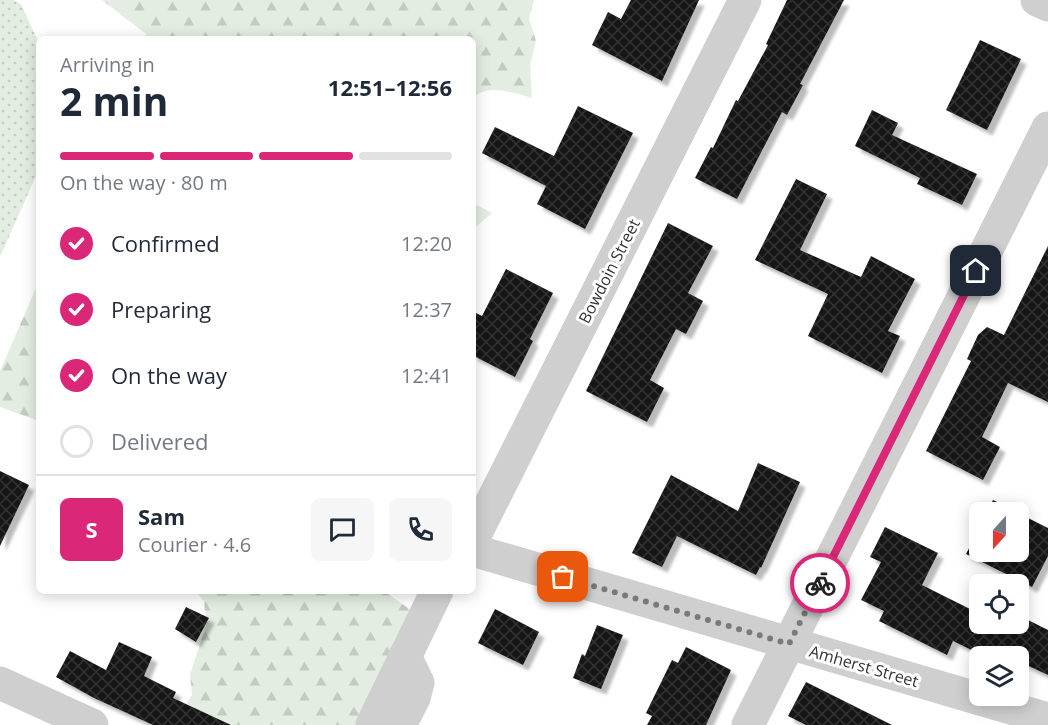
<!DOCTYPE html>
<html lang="en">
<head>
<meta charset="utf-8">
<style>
  :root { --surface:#fff; --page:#f6f6f7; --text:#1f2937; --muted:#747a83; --line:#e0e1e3; --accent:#db2777 }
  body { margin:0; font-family:"Open Sans",sans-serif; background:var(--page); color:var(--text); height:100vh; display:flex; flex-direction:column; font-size:22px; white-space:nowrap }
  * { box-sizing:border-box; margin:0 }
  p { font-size:20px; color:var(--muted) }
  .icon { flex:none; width:33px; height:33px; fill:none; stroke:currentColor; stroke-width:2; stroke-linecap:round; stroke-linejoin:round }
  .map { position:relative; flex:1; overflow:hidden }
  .side { position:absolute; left:36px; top:36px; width:440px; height:558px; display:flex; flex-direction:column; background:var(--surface); border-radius:9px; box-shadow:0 3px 15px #0003 }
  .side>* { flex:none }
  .needle { width:39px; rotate:201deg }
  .buttons { position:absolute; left:969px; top:502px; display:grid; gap:12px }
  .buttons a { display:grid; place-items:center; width:60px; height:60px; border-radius:9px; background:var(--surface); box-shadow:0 3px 15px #0003; font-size:30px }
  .pin { position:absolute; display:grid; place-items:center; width:51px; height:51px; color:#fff; margin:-26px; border-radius:12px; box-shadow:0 3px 9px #0006 }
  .courier { position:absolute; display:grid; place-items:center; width:60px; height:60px; margin:-30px; border:4px solid #db2777; border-radius:50%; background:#fff; color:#222; box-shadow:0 2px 8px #0007 }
  .headline em { font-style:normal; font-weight:700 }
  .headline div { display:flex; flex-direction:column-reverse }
  .headline { display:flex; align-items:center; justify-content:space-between; height:102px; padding:0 24px }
  h1 { font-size:39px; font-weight:700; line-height:45px }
  .bar { display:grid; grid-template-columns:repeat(4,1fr); gap:9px 6px; align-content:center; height:72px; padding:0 24px }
  .bar i { height:8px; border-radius:4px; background:var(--line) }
  .bar .on { background:var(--accent) }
  .bar p { grid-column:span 4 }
  .line { display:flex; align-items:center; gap:15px; padding:0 24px; border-top:2px solid var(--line) }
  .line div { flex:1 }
  .round { display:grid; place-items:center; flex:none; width:63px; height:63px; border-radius:9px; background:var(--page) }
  ol { padding:0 24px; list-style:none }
  li { display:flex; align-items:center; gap:18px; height:66px }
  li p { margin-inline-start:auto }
  li .icon { padding:6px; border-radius:50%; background:var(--accent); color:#fff; stroke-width:4 }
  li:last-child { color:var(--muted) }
  li i { width:33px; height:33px; border:3px solid var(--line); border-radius:50% }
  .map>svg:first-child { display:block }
  .forest { fill:url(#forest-firs) }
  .park { fill:url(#park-dots) }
  .building { fill:url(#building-cross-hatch); filter:url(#shadow) }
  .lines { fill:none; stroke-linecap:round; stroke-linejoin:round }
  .minor { stroke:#cfcfcf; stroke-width:33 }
  .done { stroke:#7a7a7a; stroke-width:6; stroke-dasharray:0 10.8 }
  .route { stroke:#db2777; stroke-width:8 }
  .labels { text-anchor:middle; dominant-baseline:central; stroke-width:6; stroke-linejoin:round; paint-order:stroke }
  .street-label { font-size:16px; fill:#323232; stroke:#fff }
</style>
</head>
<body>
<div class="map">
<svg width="1048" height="725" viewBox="0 0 1048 725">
  <defs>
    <pattern id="forest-firs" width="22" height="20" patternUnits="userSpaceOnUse" patternTransform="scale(1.5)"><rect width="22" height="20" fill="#e3ede1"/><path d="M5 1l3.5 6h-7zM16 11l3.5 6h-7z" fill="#c3ccc2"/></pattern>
    <pattern id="park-dots" width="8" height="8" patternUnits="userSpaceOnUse" patternTransform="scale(1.5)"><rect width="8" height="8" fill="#e3ede1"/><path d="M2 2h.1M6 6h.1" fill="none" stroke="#c3ccc2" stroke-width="1.8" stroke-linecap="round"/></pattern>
    <pattern id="building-cross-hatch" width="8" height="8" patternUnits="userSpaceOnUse" patternTransform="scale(1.5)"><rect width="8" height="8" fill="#191919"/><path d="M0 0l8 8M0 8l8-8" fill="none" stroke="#323232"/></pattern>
    <filter id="shadow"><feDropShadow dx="5.5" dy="5.5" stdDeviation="1.5" flood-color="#0004"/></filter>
  </defs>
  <rect width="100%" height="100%" fill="#fff"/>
  <g class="forest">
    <path d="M102 0H534L529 18 536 41 530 65 532 98C514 93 488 83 473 98L472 39H144L146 34Z"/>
    <path d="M473 203 492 213 473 229Z"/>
    <path d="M39 281V421L0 407V371Z"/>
    <path d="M195 591H384L415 613 364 725H173L192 695 190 675 206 625 204 601Z"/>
  </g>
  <path class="park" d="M0 0H13L21 4 39 43V169L0 257Z"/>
  <g class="building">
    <path d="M631 0H699L662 81 592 45 608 12 621 19Z"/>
    <path d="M787 0H844L800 84 803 85 787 115 782 112 737 199 695 178 711 147 713 148 736 100 738 101 768 45 766 44Z"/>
    <path d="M980 40 1021 59 987 130 946 110Z"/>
    <path d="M578 106 633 133 585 229 537 204 546 186 482 153 495 127 554 156Z"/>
    <path d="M872 110 898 123 892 135 977 174 962 205 917 184 920 178 855 146Z"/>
    <path d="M796 179 827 194 800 250 861 277 871 256 915 279 888 331 900 336 882 373 808 336 828 294 755 260Z"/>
    <path d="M668 223 713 246 688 293 703 301 686 334 676 329 650 380 664 388 647 422 586 391Z"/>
    <path d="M1048 246V402L1008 383 982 437 1000 447 983 480 926 451 971 361 967 359 978 335 987 327 1004 335Z"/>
    <path d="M506 269 553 293 530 339 533 341 515 377 472 355V311L482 316Z"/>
    <path d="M758 463 800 482 761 568 760 567 756 575 677 536 662 567 632 553 671 475 738 511Z"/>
    <path d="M0 471 29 485 0 546Z"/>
    <path d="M993 500 1018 513H986Z"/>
    <path d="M1018 513 1048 528V556L1032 587 966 554 980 527V552H1018Z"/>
    <path d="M885 527 938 553 922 585 980 614V624H999L1018 634V615L1048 630V675L1018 661V657H986L953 641 947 655 879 621 884 611 861 600 881 562 870 557Z"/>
    <path d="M186 607 209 618 196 642 175 629Z"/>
    <path d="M495 609 539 632 523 665 478 643Z"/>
    <path d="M597 625 623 635 601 689 573 678 582 654 585 656Z"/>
    <path d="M119 642 152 657 144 676 176 692 173 698 231 725H153L94 698 56 677 70 651 106 670Z"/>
    <path d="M686 647 731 670 706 725H647L652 716 646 713 672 660 678 663Z"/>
    <path d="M806 682 892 725H806L788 716Z"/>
  </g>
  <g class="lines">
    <g class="minor">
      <path d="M1037 0 1048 5"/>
      <path d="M472 541 745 0"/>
      <path d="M472 550 1048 719"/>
      <path d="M0 683 92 725"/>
      <path d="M372 725 437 591"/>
      <path d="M400 725 414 698 418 683 405 656"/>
      <path d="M748 725 1048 128"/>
    </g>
  </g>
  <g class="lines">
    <path class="done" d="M563 577 789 644 820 583"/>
    <path class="route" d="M820 583 976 271"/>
  </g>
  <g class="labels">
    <g class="street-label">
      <text transform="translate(609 271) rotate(-63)">Bowdoin Street</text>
      <text transform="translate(864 666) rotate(16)">Amherst Street</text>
    </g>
  </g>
</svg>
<div class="buttons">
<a><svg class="needle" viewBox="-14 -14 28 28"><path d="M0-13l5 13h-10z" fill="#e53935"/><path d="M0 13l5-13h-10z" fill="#747a83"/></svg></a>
<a><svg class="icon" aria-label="locate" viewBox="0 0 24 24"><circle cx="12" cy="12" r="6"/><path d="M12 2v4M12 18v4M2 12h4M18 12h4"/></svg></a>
<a><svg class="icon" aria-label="layers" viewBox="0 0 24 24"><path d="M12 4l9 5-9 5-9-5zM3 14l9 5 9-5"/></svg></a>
</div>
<div class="pin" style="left:563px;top:577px;background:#ea580c"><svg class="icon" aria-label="bag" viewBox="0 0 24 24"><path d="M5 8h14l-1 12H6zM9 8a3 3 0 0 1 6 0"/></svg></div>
<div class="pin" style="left:976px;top:271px;background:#1f2937"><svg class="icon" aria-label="home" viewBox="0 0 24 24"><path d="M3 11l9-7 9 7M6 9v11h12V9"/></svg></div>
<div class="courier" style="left:820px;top:583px"><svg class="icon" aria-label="bike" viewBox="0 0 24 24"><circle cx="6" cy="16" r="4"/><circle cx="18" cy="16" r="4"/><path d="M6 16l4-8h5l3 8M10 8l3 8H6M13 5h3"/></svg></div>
<section class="side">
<div class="headline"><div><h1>2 min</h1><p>Arriving in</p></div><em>12:51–12:56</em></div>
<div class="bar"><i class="on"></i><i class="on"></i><i class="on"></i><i></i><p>On the way · 80 m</p></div>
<ol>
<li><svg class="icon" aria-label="check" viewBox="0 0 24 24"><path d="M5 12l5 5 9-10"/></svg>Confirmed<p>12:20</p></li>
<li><svg class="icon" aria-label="check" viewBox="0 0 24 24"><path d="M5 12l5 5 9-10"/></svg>Preparing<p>12:37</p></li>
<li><svg class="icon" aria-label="check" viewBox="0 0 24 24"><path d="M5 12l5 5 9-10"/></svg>On the way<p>12:41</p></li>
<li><i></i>Delivered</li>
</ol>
<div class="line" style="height:108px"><b class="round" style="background:var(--accent);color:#fff">S</b><div><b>Sam</b><p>Courier · 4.6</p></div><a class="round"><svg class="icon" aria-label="chat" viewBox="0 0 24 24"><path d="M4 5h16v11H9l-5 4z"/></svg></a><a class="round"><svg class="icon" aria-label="phone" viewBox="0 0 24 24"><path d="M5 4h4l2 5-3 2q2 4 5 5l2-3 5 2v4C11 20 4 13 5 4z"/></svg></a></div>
</section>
</div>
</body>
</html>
